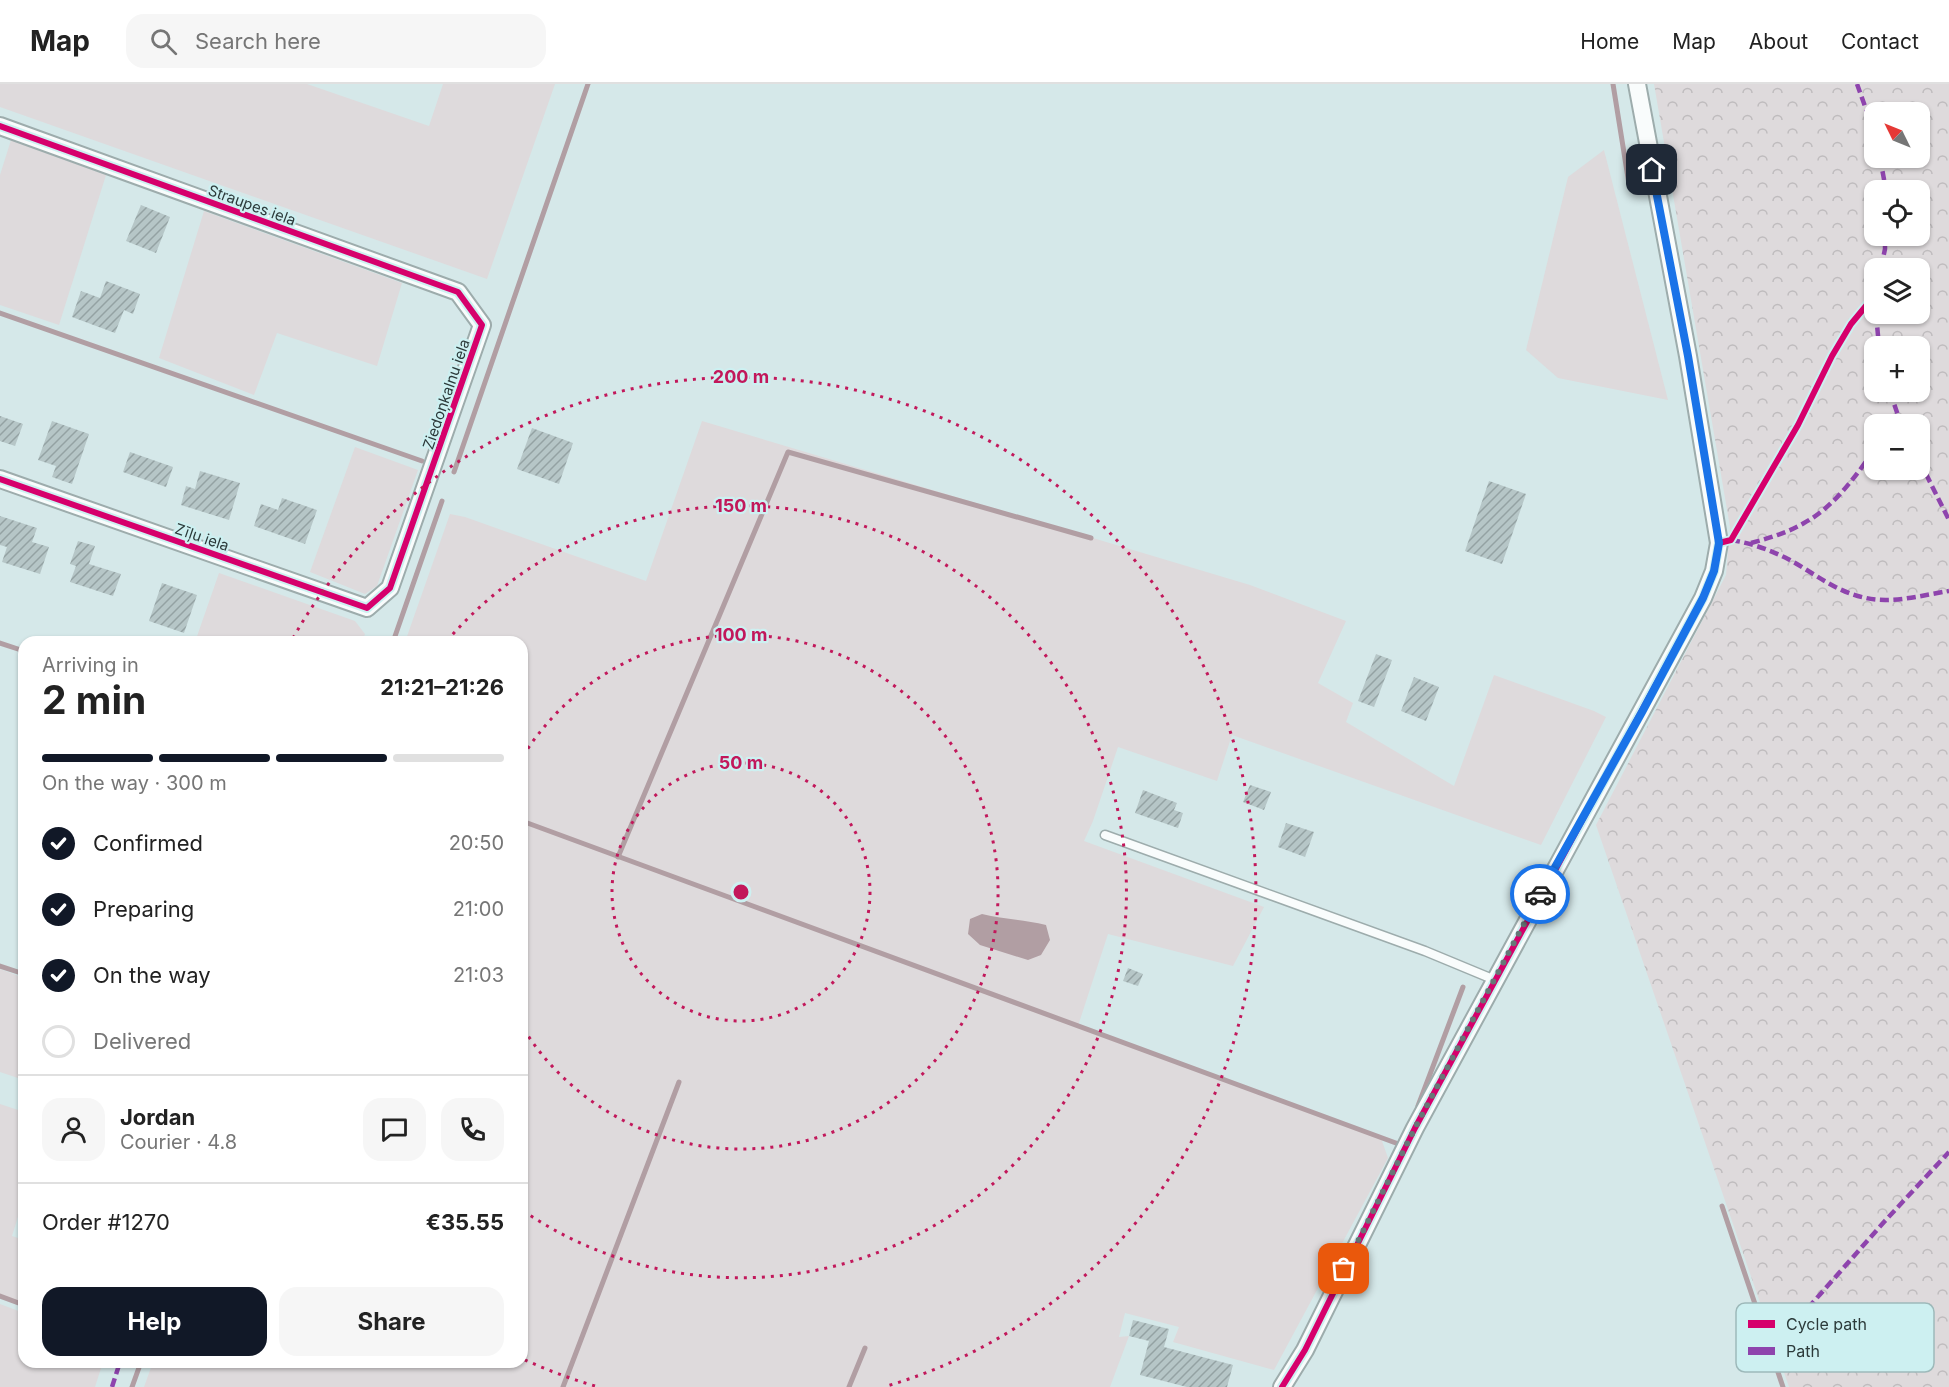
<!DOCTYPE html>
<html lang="en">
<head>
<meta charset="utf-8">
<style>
  :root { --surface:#fff; --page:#f6f6f6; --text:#222; --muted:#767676; --line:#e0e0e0; --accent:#111827 }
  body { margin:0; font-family:Inter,sans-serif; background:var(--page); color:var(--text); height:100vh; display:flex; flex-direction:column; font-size:22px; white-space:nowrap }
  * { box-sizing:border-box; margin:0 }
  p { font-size:20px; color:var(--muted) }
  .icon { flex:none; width:33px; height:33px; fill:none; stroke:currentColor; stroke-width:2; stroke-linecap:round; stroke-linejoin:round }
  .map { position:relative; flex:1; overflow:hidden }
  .panel { position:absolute; left:18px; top:552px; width:510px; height:732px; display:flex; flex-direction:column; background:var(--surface); border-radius:18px; box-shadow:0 2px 4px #0004 }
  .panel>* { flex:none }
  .needle { width:39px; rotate:313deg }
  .tools { position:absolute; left:1864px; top:18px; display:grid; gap:12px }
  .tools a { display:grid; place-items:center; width:66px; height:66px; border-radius:12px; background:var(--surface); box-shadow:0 2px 4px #0004; font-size:30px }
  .pin { position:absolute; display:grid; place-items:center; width:51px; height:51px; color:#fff; margin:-26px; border-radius:12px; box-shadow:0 3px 9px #0006 }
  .courier { position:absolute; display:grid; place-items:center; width:60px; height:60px; margin:-30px; border:4px solid #1a73e8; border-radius:50%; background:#fff; color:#222; box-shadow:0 2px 8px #0007 }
  .head em { font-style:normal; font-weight:700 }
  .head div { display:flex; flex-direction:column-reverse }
  .head { display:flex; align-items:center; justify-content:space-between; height:102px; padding:0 24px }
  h1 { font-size:39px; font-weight:700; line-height:45px }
  .bar { display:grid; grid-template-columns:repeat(4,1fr); gap:9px 6px; align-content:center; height:72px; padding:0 24px }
  .bar i { height:8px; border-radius:4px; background:var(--line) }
  .bar .selected { background:var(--accent) }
  .bar p { grid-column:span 4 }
  .line { display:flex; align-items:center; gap:15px; padding:0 24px; border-top:2px solid var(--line) }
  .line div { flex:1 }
  .round { display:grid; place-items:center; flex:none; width:63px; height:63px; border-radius:18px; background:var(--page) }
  ol { padding:0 24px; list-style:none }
  li { display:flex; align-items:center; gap:18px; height:66px }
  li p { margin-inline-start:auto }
  li .icon { padding:6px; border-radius:50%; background:var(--accent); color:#fff; stroke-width:4 }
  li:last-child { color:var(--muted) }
  li i { width:33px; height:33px; border:3px solid var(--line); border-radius:50% }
  .button { display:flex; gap:12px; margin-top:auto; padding:12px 24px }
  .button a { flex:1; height:69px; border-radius:18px; background:var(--accent); color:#fff; font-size:24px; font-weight:700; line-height:69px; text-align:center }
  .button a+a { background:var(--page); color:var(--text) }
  header { display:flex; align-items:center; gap:36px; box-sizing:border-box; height:84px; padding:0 30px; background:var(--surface); border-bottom:2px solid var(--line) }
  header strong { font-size:28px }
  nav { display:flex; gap:33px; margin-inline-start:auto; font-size:21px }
  .search { width:420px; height:54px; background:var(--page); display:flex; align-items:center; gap:15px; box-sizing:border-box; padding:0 21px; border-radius:18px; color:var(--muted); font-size:22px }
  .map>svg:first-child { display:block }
  .green { fill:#dedadc }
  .forest { fill:url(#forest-crowns); fill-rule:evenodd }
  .water { fill:#b19ea3 }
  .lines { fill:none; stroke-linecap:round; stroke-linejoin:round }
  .stream { stroke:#b19ea3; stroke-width:5 }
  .building { fill:url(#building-hatch) }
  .lane-casing { stroke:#9dacac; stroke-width:11 }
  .street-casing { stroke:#9dacac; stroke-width:20 }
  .lane { stroke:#f9fcfc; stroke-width:8 }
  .street { stroke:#f9fcfc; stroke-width:16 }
  .quiet { stroke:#8e44ad; stroke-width:4.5; stroke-dasharray:9 4.5; stroke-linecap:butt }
  .cycleway-casing { stroke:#cdf0f1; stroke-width:10 }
  .cycleway { stroke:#d6006c; stroke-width:6 }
  .done { stroke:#677777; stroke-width:6; stroke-dasharray:0 10.8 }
  .route { stroke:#1a73e8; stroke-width:8 }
  .ring { fill:none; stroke:#c2185b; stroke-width:3; stroke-dasharray:3 6 }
  .labels { text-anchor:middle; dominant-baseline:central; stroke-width:4.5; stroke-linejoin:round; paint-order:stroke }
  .street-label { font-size:15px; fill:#2c3a3a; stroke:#cdf0f1 }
  .key { fill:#cdf0f1; stroke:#9db9ba; stroke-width:1.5 }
  .key-label { font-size:16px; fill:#2c3a3a }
  .centre { fill:#c2185b; stroke:#cdf0f1; stroke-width:3 }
  .ring-label { font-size:18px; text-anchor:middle; font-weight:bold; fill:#c2185b; stroke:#cdf0f1; stroke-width:4.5; stroke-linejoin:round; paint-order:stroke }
</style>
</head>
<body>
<header>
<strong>Map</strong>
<div class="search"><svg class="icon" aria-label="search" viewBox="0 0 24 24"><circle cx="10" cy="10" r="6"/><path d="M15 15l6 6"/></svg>Search here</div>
<nav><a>Home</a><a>Map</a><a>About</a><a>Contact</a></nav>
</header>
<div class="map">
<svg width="1949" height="1303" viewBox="0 0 1949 1303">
  <defs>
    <pattern id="forest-crowns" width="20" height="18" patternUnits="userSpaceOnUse" patternTransform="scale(1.5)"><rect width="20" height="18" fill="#dedadc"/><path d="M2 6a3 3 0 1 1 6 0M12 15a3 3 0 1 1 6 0" fill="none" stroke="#bfbcbe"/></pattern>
    <pattern id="building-hatch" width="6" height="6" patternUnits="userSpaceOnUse" patternTransform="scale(1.5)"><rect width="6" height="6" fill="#b6c6c7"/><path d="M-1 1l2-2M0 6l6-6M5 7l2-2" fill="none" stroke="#94a2a3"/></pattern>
  </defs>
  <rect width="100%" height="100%" fill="#d5e8e9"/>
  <g class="green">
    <path d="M0 0H307L429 42 443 0H555L487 195 0 23Z"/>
    <path d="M11 56 106 91 59 241 0 221V91Z"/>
    <path d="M1604 66 1668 316 1558 294 1526 266 1568 93Z"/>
    <path d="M204 127 402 199 377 282 277 249 254 311 159 274Z"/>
    <path d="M702 337 1250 501 1346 537 1318 599 1353 619 1346 638 1454 702 1494 591 1594 627 1606 633 1541 761 1232 651 1217 697 1118 663 1093 737 1084 757 1264 823 1233 882 1108 850 1078 942 1381 1054 1388 1074 1274 1286 1173 1258 1179 1243 1125 1229 1119 1253 1129 1252 1110 1303H144L153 1278H522V558H405L450 430 465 433 646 497Z"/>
    <path d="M355 363 418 386 377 502 365 510 310 488Z"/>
    <path d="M219 489 355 537 365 550 362 558H195Z"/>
    <path d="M0 885 24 894V996L0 988Z"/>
    <path d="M0 1020 24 1028V1121L21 1123 12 1152 24 1156V1220L0 1211Z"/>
    <path d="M0 1220 24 1229V1278H103L95 1303H0Z"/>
  </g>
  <path class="forest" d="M1654 0H1949V1303H1789L1596 741 1726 491 1730 443ZM1875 28H1920V74H1875ZM1875 106H1920V152H1875ZM1875 184H1920V230H1875ZM1875 262H1920V308H1875ZM1875 340H1920V386H1875Z"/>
  <path class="water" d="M982 830C1003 835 1024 836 1046 841L1050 856 1041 871 1028 876 980 861 968 850 970 835Z"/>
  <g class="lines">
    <g class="stream">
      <path d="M1613 0 1629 100"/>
      <path d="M0 229 422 377"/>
      <path d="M454 388 588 0"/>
      <path d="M393 558 442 417"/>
      <path d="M0 559 24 567"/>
      <path d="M522 737 1404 1062"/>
      <path d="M618 773 788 368 1091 454"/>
      <path d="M0 882 24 890"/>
      <path d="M1418 1022 1463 903"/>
      <path d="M1722 1122 1783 1303"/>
      <path d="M0 1212 24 1221"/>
      <path d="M132 1303 141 1278"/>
      <path d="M563 1303 679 998"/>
      <path d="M849 1303 865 1264"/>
    </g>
  </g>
  <g class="building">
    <path d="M141 121 170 133 156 169 126 157Z"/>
    <path d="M106 197 140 210 133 230 124 226 115 249 72 233 81 207 100 214Z"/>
    <path d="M0 332 23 340 15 362 0 357Z"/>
    <path d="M52 337 89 350 72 400 52 393 56 382 38 376Z"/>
    <path d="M532 344 573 359 559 400 517 385Z"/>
    <path d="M130 368 173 383 166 403 123 388Z"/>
    <path d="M200 387 240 399 229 436 181 421 186 402 195 405Z"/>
    <path d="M1489 397 1526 410 1502 480 1465 467Z"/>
    <path d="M282 414 317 426 305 460 254 442 261 420 278 426Z"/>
    <path d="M0 432 37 444 32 458 49 463 40 490 2 478 7 463 0 461Z"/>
    <path d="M78 457 95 462 89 480 121 490 113 512 70 498 76 482 70 480Z"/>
    <path d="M162 499 197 511 184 549 149 537Z"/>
    <path d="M1376 570 1392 576 1374 623 1358 617Z"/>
    <path d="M1414 593 1439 603 1426 637 1401 627Z"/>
    <path d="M1250 701 1271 708 1264 726 1243 718Z"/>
    <path d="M1143 706 1177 719 1174 726 1183 729 1178 744 1135 729Z"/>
    <path d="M1286 739 1314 748 1305 773 1278 763Z"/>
    <path d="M1128 884 1143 890 1138 902 1123 897Z"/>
    <path d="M1133 1236 1169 1245 1164 1263 1233 1281 1227 1303H1187L1140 1291 1149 1257 1129 1252Z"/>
  </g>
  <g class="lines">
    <defs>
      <path id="lane" d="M1105 751 1425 867 1495 896"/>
      <g id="street">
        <path d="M0 42 458 208 482 241 390 504 367 524 0 395"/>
        <path d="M1282 1303 1305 1266 1415 1044 1703 514 1714 487 1719 459 1688 272 1637 0"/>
      </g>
    </defs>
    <use href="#lane" class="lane-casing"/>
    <use href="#street" class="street-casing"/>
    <use href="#lane" class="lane"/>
    <use href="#street" class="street"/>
    <g class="quiet">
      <path d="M1857 0 1875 50"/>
      <path d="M1880 74 1886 106"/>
      <path d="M1881 184 1885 165V152"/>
      <path d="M1876 230 1879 262"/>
      <path d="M1890 308 1901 340"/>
      <path d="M1920 378 1949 436"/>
      <path d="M1731 456C1751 459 1770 466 1788 475 1814 489 1836 508 1866 514 1892 520 1923 511 1949 507"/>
      <path d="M1751 459C1769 454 1787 449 1804 439 1834 423 1855 393 1875 365"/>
      <path d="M1808 1224 1884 1138 1949 1068"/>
      <path d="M112 1303 120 1278"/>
    </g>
    <defs>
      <g id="cycleway">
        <path d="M0 42 458 208 482 241 390 504 367 524 0 395"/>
        <path d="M1282 1303 1305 1266 1415 1044 1703 514 1714 487 1719 459 1731 456 1798 341 1832 272 1851 240 1875 211"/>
      </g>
    </defs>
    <use href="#cycleway" class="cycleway-casing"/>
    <use href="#cycleway" class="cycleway"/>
  </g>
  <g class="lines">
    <path class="done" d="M1344 1185 1415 1044 1540 810"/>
    <path class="route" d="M1540 810 1642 628 1703 514 1714 487 1719 459 1688 272 1652 86"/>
  </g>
  <g class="ring">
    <circle cx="741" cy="808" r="129"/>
    <path d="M523 672A257 257 0 1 1 523 944"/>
    <path d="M447 557A386 386 0 1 1 522 1126"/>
    <path d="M595 1302A515 515 0 0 1 523 1275M293 554A515 515 0 1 1 887 1302"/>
  </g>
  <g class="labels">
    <g class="street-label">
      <text transform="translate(252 121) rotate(20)">Straupes iela</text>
      <text transform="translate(446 310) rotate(-71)">Ziedoņkalnu iela</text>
      <text transform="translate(202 453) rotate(19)">Zīļu iela</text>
    </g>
  </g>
  <rect x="1736" y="1219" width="198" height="69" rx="9" class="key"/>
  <rect x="1748" y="1236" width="27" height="8" fill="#d6006c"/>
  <rect x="1748" y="1263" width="27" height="8" fill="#8e44ad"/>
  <g class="key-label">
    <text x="1786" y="1246">Cycle path</text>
    <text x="1786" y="1273">Path</text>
  </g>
  <circle cx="741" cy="808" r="9" class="centre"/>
  <g class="ring-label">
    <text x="741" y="299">200 m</text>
    <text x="741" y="428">150 m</text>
    <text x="741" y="557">100 m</text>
    <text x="741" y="685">50 m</text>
  </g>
</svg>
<div class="tools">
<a><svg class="needle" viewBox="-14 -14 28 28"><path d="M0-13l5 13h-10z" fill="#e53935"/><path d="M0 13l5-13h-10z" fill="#767676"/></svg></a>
<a><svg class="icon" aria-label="locate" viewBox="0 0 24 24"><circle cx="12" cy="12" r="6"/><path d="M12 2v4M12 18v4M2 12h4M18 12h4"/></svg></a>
<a><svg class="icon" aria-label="layers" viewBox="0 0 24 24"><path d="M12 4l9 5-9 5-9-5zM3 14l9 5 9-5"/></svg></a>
<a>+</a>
<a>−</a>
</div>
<div class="pin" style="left:1344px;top:1185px;background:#ea580c"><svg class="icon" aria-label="bag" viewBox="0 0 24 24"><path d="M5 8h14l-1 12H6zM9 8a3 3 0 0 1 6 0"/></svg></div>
<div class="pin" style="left:1652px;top:86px;background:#1f2937"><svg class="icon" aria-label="home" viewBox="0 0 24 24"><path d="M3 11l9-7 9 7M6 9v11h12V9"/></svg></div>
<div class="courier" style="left:1540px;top:810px"><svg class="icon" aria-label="car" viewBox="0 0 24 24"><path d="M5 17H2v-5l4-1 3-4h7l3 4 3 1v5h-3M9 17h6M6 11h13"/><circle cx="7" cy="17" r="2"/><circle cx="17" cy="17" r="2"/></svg></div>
<section class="panel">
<div class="head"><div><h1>2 min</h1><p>Arriving in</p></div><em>21:21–21:26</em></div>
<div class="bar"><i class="selected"></i><i class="selected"></i><i class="selected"></i><i></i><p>On the way · 300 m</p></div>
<ol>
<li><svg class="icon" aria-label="check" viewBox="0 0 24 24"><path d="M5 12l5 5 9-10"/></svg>Confirmed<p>20:50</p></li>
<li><svg class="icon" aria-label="check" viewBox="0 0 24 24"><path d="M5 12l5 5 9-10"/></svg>Preparing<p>21:00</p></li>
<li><svg class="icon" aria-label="check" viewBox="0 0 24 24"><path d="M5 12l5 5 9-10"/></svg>On the way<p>21:03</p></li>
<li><i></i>Delivered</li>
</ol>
<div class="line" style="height:108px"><a class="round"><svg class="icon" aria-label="person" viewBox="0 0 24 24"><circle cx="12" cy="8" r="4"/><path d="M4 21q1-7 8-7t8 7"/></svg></a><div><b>Jordan</b><p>Courier · 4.8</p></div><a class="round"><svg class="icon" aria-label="chat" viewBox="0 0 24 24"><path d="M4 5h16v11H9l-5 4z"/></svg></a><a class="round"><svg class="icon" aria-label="phone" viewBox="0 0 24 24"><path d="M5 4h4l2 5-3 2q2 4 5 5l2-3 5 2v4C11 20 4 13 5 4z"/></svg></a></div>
<div class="line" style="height:78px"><div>Order #1270</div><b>€35.55</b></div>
<div class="button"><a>Help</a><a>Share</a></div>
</section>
</div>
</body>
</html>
